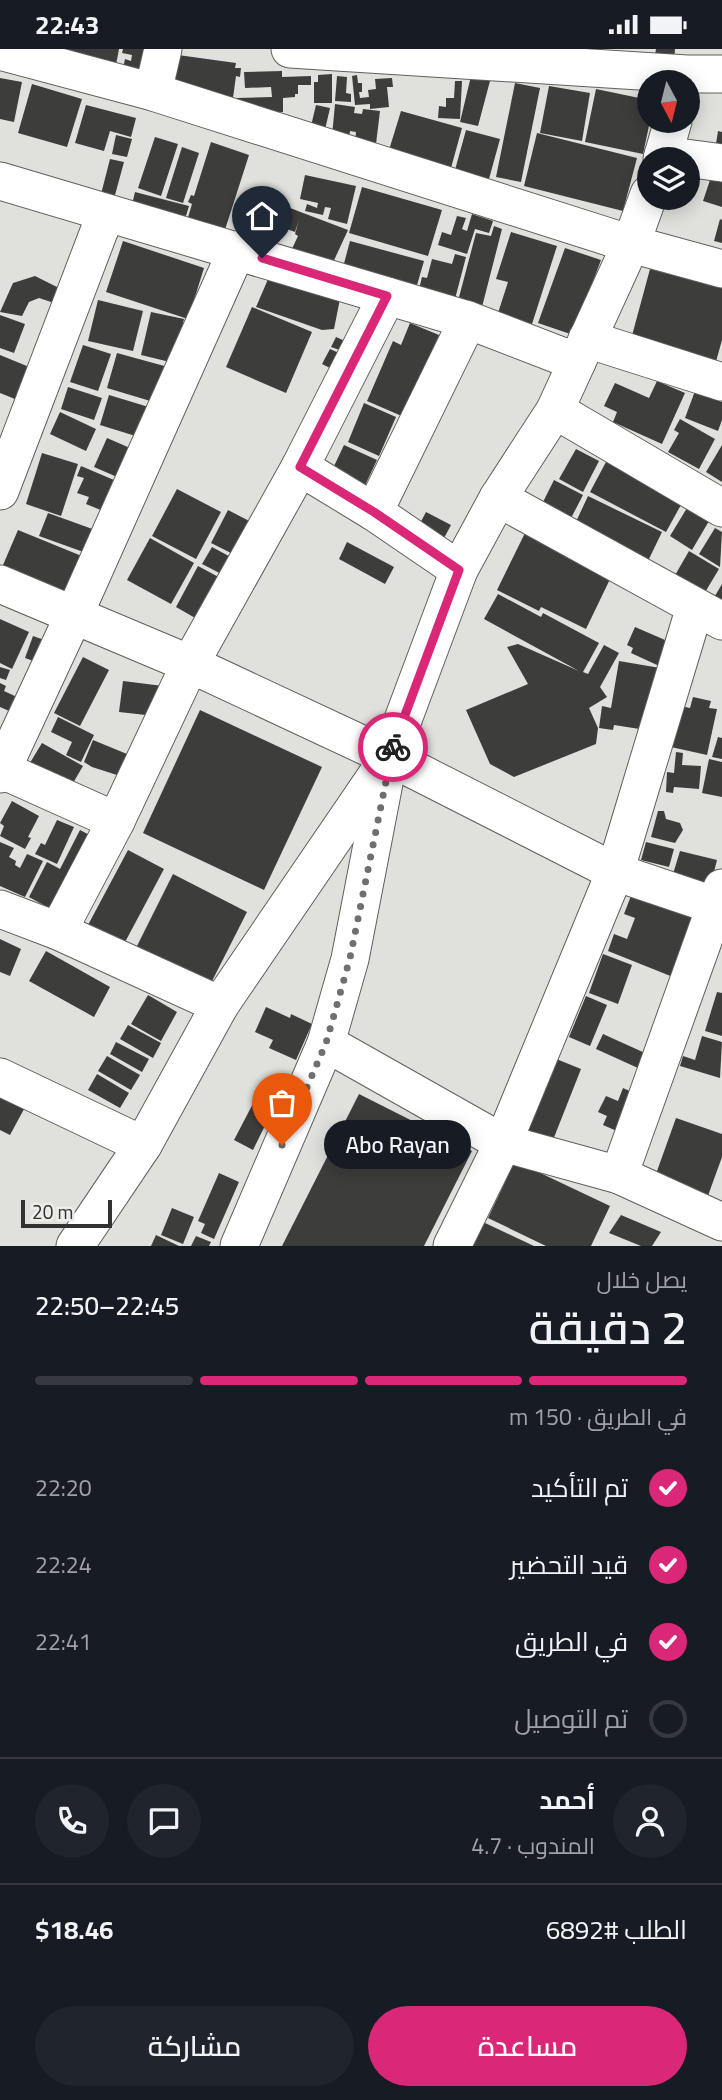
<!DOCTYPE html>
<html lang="ar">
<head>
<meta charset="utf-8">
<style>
  :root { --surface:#171b24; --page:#20242c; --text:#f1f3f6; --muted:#9ea1a6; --line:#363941; --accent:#db2777 }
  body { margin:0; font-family:Georgia,Cairo,serif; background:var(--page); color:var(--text); direction:rtl; height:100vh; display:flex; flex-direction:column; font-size:26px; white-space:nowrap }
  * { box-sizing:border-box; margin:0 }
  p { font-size:23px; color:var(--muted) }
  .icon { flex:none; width:38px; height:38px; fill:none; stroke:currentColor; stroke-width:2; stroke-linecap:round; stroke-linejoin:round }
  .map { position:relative; height:1197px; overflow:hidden; direction:ltr }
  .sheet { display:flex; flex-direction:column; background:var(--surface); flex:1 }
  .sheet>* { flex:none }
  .needle { width:46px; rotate:173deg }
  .controls { position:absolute; left:637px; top:21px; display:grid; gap:14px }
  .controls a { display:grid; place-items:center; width:63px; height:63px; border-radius:50%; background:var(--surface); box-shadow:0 4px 18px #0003; font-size:35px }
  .scale { position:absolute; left:21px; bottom:18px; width:91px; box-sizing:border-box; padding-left:7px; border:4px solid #323231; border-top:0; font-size:19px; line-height:24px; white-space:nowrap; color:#323231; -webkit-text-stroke:5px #edeeea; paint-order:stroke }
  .pin { position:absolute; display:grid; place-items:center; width:60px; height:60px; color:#fff; margin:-72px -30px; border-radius:50% 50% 50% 0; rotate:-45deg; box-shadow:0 0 7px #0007 }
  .pin .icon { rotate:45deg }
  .courier { position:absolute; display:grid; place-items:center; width:70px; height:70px; margin:-35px; border:5px solid #db2777; border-radius:50%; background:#fff; color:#222; box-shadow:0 2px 9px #0007 }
  .bubble { position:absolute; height:49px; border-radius:24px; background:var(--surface); box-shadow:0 4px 18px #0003; font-size:23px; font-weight:600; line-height:49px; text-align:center; direction:rtl }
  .head em { font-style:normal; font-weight:600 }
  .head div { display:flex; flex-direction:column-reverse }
  .head { display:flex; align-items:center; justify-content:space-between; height:119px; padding:0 35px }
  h1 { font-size:46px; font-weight:600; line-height:52px }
  .bar { display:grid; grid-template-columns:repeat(4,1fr); gap:10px 7px; align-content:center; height:84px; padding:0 35px }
  .bar i { height:9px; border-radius:5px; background:var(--line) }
  .bar .on { background:var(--accent) }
  .bar p { grid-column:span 4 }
  .line { display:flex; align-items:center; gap:18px; padding:0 35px; border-top:2px solid var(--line) }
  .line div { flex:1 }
  .round { display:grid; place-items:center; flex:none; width:74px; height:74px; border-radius:37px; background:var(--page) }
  ol { padding:0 35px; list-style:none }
  li { display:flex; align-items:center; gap:21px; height:77px }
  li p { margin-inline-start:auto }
  li .icon { padding:7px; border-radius:50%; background:var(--accent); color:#fff; stroke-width:4 }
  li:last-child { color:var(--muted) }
  li i { width:38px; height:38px; border:4px solid var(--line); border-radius:50% }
  .cta { display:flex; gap:14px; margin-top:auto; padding:14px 35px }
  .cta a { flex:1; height:80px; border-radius:42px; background:var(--accent); color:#fff; font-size:28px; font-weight:600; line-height:80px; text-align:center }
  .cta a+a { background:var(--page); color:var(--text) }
  .status { display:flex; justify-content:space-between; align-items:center; height:49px; padding:0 35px; background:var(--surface); direction:ltr }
  .status svg { height:19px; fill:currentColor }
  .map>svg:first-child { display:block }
  .building { fill:#3d3e3b }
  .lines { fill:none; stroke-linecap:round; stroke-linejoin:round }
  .street-casing { stroke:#5f605c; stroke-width:39 }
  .street { stroke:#fff; stroke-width:37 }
  .done { stroke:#6f6f6d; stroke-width:7; stroke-dasharray:0 12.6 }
  .route { stroke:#db2777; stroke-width:9 }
</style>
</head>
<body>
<div class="status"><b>22:43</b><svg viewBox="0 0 49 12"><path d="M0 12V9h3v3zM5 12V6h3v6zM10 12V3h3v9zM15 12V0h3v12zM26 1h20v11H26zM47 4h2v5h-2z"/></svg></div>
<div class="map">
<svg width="722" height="1197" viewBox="0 0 722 1197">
  <rect width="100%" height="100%" fill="#e0e1dd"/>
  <g class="building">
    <path d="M62 0H119L115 21Z"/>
    <path d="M123 0H152L146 29 122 24 125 10 131 12 132 6 122 4Z"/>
    <path d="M656 0H675L674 14 655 6Z"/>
    <path d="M178 6 236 14 235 19H241L240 28 236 27 232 56 173 48Z"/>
    <path d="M282 22V28L311 27V36H298V45H295V48L283 49V63L238 64 237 49 272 48 271 38 245 39 244 23Z"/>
    <path d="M332 25V54H314V33H318V26Z"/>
    <path d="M357 26 358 34H362V43H359L360 49 369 48 368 41 376 40 375 30 392 29 393 38H387L389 58 370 60V55L355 56 352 27Z"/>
    <path d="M337 27 347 28 346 44 351 45V53L335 52Z"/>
    <path d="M471 27 490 32 478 77 460 73Z"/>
    <path d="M0 29 22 33 14 73 0 70Z"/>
    <path d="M455 32H462L460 70 438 69 439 57 446 58V49H454Z"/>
    <path d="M515 34 540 39 521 133 496 128Z"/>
    <path d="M32 35 82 50 67 98 18 84Z"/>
    <path d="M549 37 590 44 582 92 540 84Z"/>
    <path d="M596 40 649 51 650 72 643 105 585 93Z"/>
    <path d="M335 55 355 58 354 64 362 65 363 60 380 62 376 95 355 93 356 83 350 82 349 89 332 87Z"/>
    <path d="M86 56 136 69 131 88 110 82 104 102 75 94Z"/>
    <path d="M316 56 330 59 324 85 310 81Z"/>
    <path d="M401 62 462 79 451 119 389 101Z"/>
    <path d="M466 81 500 90 489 130 455 121Z"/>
    <path d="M718 82 722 83V109L714 108Z"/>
    <path d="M537 84 637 109 623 162 524 137Z"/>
    <path d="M116 86 132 90 127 108 112 105Z"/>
    <path d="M155 88 178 95 161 147 138 139Z"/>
    <path d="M211 93 249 106 223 187 186 175 192 155 188 153 191 146 194 147Z"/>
    <path d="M182 98 199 104 183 154 166 149Z"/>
    <path d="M110 110 124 113 112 157 99 153Z"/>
    <path d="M712 125 722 128V158L703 152Z"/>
    <path d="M305 126 356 137 347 175 328 170 331 159 325 158 323 166 305 162 307 155 317 159 318 154 300 150Z"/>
    <path d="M362 138 442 161 428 207 349 184Z"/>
    <path d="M135 143 189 157 186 167 181 166 179 175 130 164Z"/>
    <path d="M269 151 348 181 330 220 291 202 298 187 295 185 299 171 295 183 279 177 278 181 283 183 281 187 274 184 273 187 280 190 279 193 272 190 271 194 252 193Z"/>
    <path d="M472 165 493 172 489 184 475 180 467 205 438 196 442 183 451 186 457 167 466 169 462 180 467 182Z"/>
    <path d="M720 170 722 171V194L714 192Z"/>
    <path d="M494 177 502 180 482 258 458 252 476 184 491 187Z"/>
    <path d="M511 183 557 197 532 275 498 264 508 233 496 230Z"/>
    <path d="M123 192 204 219 188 270 106 243Z"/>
    <path d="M350 192 424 212 417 236 385 227 384 234 342 222Z"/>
    <path d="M565 199 601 211 589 243 579 288 538 274Z"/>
    <path d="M455 205 466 208 455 250 419 240 422 228 427 229 432 210 452 215Z"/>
    <path d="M650 220 722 239V291L715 316 630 294Z"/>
    <path d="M35 227 63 241 57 255 39 249 29 253 22 267 0 263 13 234Z"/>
    <path d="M269 228 340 250 334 280 322 281 256 258Z"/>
    <path d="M98 251 143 262 133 302 88 292Z"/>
    <path d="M252 258 312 283 286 344 226 318Z"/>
    <path d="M151 263 184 270 174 314 141 306Z"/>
    <path d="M0 266 25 275 14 304 0 299Z"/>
    <path d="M410 274 439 286 404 368 367 352 393 292 401 296Z"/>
    <path d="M350 278 360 282 351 305 331 298 336 288 345 292Z"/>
    <path d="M83 296 111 305 98 342 70 333Z"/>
    <path d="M330 300 350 309 342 325 322 315Z"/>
    <path d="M117 304 168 318 157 354 107 339Z"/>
    <path d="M0 306 39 322 25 354 0 344Z"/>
    <path d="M657 332 685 344 662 395 613 373 617 363 604 357 615 334 649 349Z"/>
    <path d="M68 338 102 349 94 371 61 360Z"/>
    <path d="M695 342 722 353V371L718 382 685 369Z"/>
    <path d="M109 346 152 359 142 389 100 376Z"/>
    <path d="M364 354 396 368 379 407 348 393Z"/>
    <path d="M60 363 96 380 86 402 50 385Z"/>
    <path d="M680 370 715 390 699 420 668 403 679 384 674 381Z"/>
    <path d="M107 389 137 402 124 431 94 418Z"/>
    <path d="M344 396 377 411 360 447 327 432Z"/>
    <path d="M722 396V433L706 423Z"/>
    <path d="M576 400 599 412 583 443 559 430Z"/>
    <path d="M42 404 78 415 61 467 26 455Z"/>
    <path d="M606 413 682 454 666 483 590 443Z"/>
    <path d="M81 417 121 434 108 464 86 455 89 448 77 444 84 429 77 427Z"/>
    <path d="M554 431 583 446 568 475 539 461Z"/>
    <path d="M177 440 221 463 196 510 152 487Z"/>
    <path d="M588 447 662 483 648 512 574 477Z"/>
    <path d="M687 459 709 472 692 501 670 487Z"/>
    <path d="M228 461 257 476 241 509 211 494Z"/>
    <path d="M426 463 451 476 442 493 417 480Z"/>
    <path d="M48 464 98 482 89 505 39 487Z"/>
    <path d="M715 479 722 483 720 518 699 505Z"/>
    <path d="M18 481 89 510 69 556 0 523Z"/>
    <path d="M525 484 612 526 586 580 541 558 539 562 497 541Z"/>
    <path d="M150 489 194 514 171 555 127 531Z"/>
    <path d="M347 493 394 518 385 535 339 510Z"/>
    <path d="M212 498 240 513 231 530 202 515Z"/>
    <path d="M689 502 719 520 704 545 674 528Z"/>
    <path d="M198 517 226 532 204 574 176 558Z"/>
    <path d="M722 535V558L712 552Z"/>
    <path d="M498 545 541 568 543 564 599 594 583 623 588 625 604 596 619 604 600 638 607 648 589 659 598 679 596 695 514 728 490 715 466 661 528 635 507 598 518 595 579 622 484 570Z"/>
    <path d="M0 570 29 583 12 620 0 614Z"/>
    <path d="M635 578 679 597 668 621 631 604 633 599 627 596Z"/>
    <path d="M33 587 50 593 42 615 25 609Z"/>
    <path d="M83 608 109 621 80 677 54 664Z"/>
    <path d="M619 612 666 620 646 681 614 676 613 681 599 679 602 657 611 659Z"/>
    <path d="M0 618 10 621 6 631 0 629Z"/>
    <path d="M123 632 163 637 146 666 119 663Z"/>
    <path d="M0 634 6 637 4 642 17 648 16 665 0 658Z"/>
    <path d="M693 648 711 652 709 659 717 660 707 706 671 698 680 657 690 659Z"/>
    <path d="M200 661 322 718 264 841 143 784Z"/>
    <path d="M58 668 94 686 81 713 66 706 72 693 51 683Z"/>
    <path d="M718 688 722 689V710L712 708Z"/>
    <path d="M93 691 127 705 117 726 92 718 84 713Z"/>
    <path d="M42 694 83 717 66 746 25 722Z"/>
    <path d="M676 703 683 704 682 716 701 717 699 740 674 738 673 744 666 743 667 723 674 724Z"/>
    <path d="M709 710 722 713V748L702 744Z"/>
    <path d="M12 752 39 767 28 788 31 789 25 800 0 787 4 777 0 774Z"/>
    <path d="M658 762H664L666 770 680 774 683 781 675 794 651 788Z"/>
    <path d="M57 771 74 778 57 815 35 805 41 794 45 796Z"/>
    <path d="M80 781 97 790 58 864 29 848 47 813 60 820Z"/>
    <path d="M0 793 14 799 9 808 16 812 15 816 20 819 27 805 43 812 25 848 0 837Z"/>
    <path d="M646 793 674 800 669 818 641 811Z"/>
    <path d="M128 801 164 820 124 895 88 876Z"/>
    <path d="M680 802 717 811 711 835 673 825Z"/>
    <path d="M173 825 247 863 210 936 136 899Z"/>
    <path d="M634 839 703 866 678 930 608 902 614 885 627 890 635 869 624 865Z"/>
    <path d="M0 890 21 900 10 927 0 923Z"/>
    <path d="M46 902 110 938 94 968 29 932Z"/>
    <path d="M603 905 632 916 618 955 589 944Z"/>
    <path d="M717 943 722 944V987L705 982Z"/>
    <path d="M148 946 177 963 161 992 131 975Z"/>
    <path d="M586 947 607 956 590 997 569 988Z"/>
    <path d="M266 958 290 969 291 965 312 975 296 1011 269 999 273 991 255 983Z"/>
    <path d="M128 976 161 994 153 1009 120 990Z"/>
    <path d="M603 985 656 1009 649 1024 596 1000Z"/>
    <path d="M702 987 722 993 720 1029 680 1017 683 1007 695 1011Z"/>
    <path d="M116 993 149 1010 142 1023 110 1005Z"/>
    <path d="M107 1007 140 1026 131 1041 98 1022Z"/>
    <path d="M549 1007 581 1020 553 1091 520 1078Z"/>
    <path d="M97 1025 129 1044 120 1059 88 1041Z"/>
    <path d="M273 1031 288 1035 279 1051 264 1044V1039L272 1036Z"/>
    <path d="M0 1033 30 1049 10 1086 0 1081Z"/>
    <path d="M623 1039 643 1048 626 1086 603 1076 607 1067 598 1063 606 1047 618 1052Z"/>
    <path d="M258 1045 276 1054 253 1101 234 1091Z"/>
    <path d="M359 1045 472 1102 424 1197H282Z"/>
    <path d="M676 1069 722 1085V1108L705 1155 652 1136Z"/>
    <path d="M515 1112 610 1157 591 1197H546L488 1169Z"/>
    <path d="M219 1124 239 1133 214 1190 201 1184 205 1175 198 1172Z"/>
    <path d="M172 1159 194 1168 183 1195 161 1186Z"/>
    <path d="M621 1166 661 1183 652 1197H641L609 1184Z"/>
    <path d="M483 1173 534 1197H471Z"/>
    <path d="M156 1186 179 1197H151Z"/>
    <path d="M196 1187 211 1193 209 1197H191Z"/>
  </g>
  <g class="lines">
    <defs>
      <g id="street">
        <path d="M290 0 687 25H722"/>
        <path d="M0 2 153 43 631 195 722 220"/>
        <path d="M153 43 163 0"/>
        <path d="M663 106 722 114"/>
        <path d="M662 110 673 72"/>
        <path d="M0 132 468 271 577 313"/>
        <path d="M587 290 722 333"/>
        <path d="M555 361 722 459"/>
        <path d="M300 418 374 463 459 521"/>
        <path d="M0 442 106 164"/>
        <path d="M498 449 722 572"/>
        <path d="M374 463 468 271"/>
        <path d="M0 535 190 615 389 708 615 823 722 859"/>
        <path d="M0 720 116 772"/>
        <path d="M0 725 74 566 237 201"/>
        <path d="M0 860 58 882 220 956"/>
        <path d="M58 882 116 772 190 615 300 418 387 247"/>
        <path d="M326 994 503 1094 619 1126 722 1173"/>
        <path d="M0 1028 143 1096"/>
        <path d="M619 1126 722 839"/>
        <path d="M75 1197 143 1096 220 956 381 720"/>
        <path d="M239 1197 326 994 350 910 389 708 459 521 498 449 555 361 631 195 649 145"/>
        <path d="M452 1197 503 1094 615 823 695 558"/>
      </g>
    </defs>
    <use href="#street" class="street-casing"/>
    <use href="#street" class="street"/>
  </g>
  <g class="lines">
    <path class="done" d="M282 1096 326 994 338 952 350 909 393 698"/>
    <path class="route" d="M262 209 387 247 300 418 374 463 459 521 393 698"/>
  </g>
</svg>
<div class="controls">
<a><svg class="needle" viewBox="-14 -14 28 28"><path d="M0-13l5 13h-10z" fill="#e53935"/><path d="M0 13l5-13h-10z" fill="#9ea1a6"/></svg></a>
<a><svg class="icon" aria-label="layers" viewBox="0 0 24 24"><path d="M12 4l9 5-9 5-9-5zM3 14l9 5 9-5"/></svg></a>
</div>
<div class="scale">20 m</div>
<div class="pin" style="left:282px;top:1096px;background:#ea580c"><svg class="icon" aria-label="bag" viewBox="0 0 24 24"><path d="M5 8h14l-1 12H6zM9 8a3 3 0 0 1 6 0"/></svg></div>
<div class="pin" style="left:262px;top:209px;background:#1f2937"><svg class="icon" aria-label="home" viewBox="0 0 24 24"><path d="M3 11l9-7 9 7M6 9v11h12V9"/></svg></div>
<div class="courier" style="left:393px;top:698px"><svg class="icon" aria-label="bike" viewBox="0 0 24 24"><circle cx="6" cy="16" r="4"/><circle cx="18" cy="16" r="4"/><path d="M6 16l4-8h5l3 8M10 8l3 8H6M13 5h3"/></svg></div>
<div class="bubble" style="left:324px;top:1071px;width:147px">Abo Rayan</div>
</div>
<section class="sheet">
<div class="head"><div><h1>2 دقيقة</h1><p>يصل خلال</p></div><em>22:45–22:50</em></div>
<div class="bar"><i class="on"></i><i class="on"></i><i class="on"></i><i></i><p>في الطريق · 150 m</p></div>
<ol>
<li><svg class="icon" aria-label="check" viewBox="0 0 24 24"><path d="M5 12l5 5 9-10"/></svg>تم التأكيد<p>22:20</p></li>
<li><svg class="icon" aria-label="check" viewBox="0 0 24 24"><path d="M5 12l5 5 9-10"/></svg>قيد التحضير<p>22:24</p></li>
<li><svg class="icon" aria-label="check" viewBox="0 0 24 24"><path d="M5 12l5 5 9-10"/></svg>في الطريق<p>22:41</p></li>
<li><i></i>تم التوصيل</li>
</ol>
<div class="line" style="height:126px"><a class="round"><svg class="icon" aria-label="person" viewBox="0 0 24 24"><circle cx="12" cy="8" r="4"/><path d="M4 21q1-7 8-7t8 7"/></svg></a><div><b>أحمد</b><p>المندوب · 4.7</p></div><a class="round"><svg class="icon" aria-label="chat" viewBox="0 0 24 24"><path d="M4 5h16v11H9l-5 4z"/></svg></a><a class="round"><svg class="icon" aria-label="phone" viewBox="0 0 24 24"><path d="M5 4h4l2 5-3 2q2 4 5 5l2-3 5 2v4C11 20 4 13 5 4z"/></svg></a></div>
<div class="line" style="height:91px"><div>الطلب #6892</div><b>$18.46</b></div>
<div class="cta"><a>مساعدة</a><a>مشاركة</a></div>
</section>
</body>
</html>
